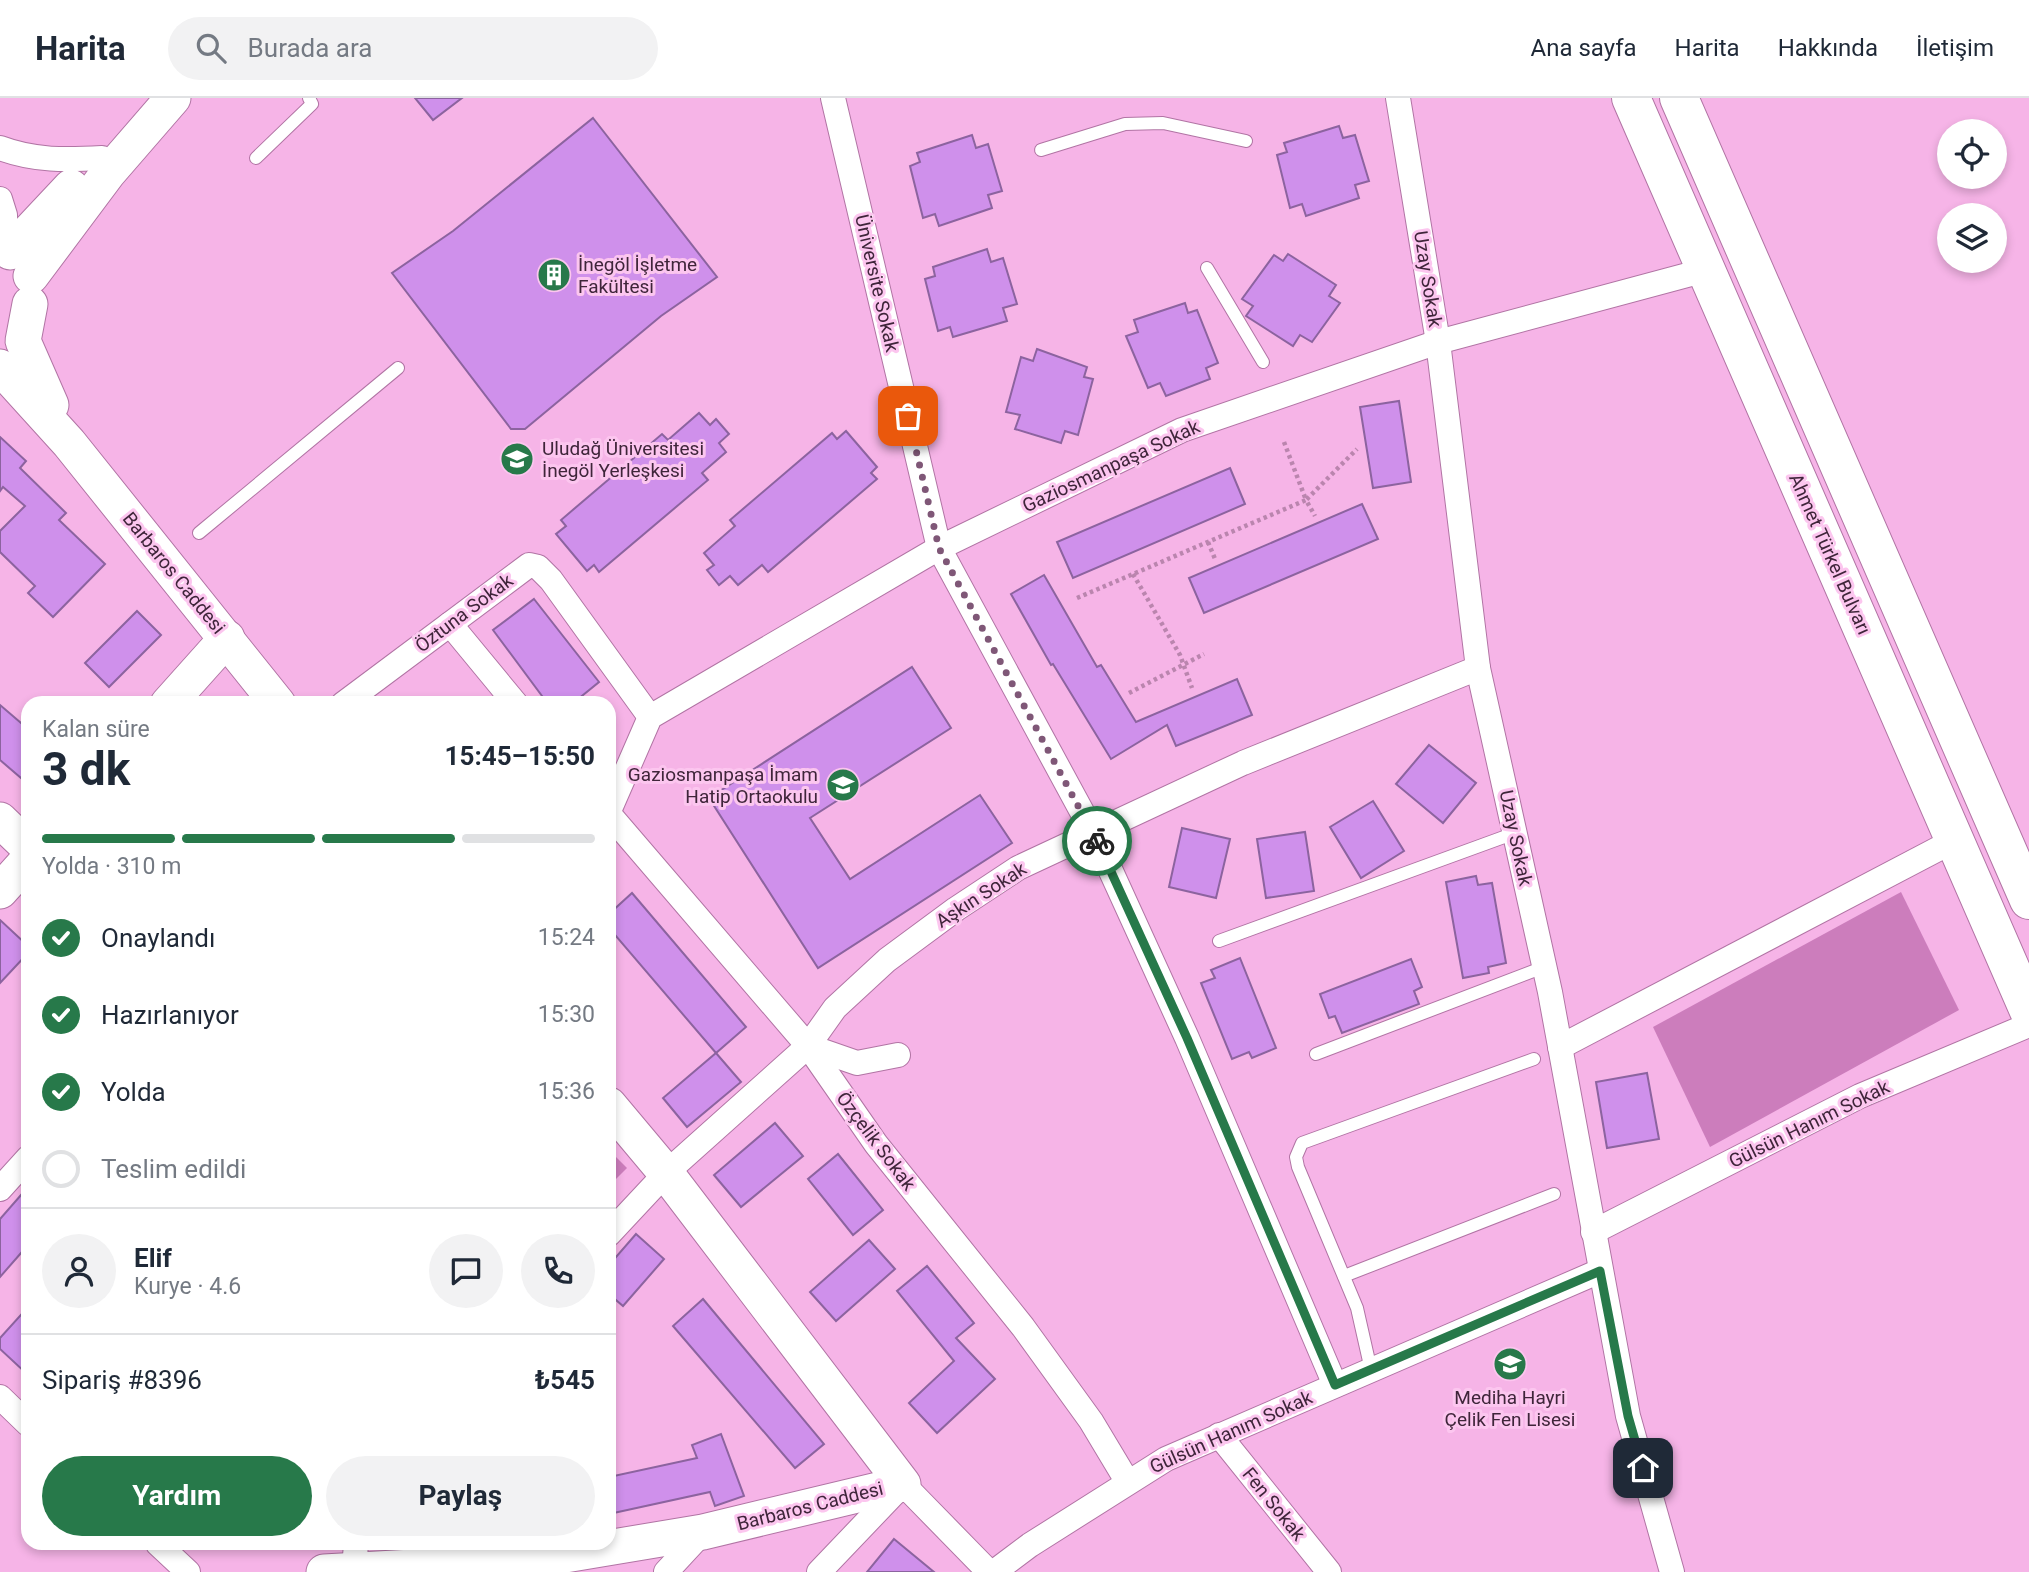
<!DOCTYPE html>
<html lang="tr">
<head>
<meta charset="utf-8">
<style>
  :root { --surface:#fff; --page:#f2f2f3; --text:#1f2937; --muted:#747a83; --line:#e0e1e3; --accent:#27794a }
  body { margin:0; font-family:Roboto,sans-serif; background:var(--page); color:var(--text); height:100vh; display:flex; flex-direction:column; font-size:26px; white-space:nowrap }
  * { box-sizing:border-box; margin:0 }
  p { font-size:23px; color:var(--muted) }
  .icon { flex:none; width:38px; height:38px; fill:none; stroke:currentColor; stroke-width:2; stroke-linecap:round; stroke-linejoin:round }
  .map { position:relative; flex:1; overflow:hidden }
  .sheet { position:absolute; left:21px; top:598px; width:595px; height:854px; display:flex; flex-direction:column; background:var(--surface); border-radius:21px; box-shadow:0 4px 10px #0003 }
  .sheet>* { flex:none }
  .buttons { position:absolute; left:1937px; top:21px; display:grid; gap:14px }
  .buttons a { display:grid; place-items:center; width:70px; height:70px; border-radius:50%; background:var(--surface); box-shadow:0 4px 10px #0003; font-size:35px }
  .pin { position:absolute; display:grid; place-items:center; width:60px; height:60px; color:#fff; margin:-30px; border-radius:14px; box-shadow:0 4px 10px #0006 }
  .courier { position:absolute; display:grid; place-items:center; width:70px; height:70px; margin:-35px; border:5px solid #27794a; border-radius:50%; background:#fff; color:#222; box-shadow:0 2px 9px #0007 }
  .headline em { font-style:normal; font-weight:700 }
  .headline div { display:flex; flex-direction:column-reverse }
  .headline { display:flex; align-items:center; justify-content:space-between; height:119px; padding:0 21px }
  h1 { font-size:46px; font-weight:700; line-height:52px }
  .bar { display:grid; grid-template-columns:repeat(4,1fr); gap:10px 7px; align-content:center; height:84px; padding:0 21px }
  .bar i { height:9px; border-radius:5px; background:var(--line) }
  .bar .active { background:var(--accent) }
  .bar p { grid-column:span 4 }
  .line { display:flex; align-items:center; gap:18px; padding:0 21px; border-top:2px solid var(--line) }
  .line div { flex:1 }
  .round { display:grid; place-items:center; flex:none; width:74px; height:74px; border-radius:37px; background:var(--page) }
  ol { padding:0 21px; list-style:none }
  li { display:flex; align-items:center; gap:21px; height:77px }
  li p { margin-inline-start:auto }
  li .icon { padding:7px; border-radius:50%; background:var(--accent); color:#fff; stroke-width:4 }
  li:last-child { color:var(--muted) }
  li i { width:38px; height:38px; border:4px solid var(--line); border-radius:50% }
  .primary-button { display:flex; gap:14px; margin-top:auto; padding:14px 21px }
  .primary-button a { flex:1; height:80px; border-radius:42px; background:var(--accent); color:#fff; font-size:28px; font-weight:700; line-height:80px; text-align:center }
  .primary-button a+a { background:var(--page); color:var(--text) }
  header { display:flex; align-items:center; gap:42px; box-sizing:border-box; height:98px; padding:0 35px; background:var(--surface); border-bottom:2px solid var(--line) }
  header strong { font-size:33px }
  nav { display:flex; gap:38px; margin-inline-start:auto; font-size:24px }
  .search { width:490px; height:63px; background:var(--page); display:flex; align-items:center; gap:18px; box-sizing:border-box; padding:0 24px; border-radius:38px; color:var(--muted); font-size:26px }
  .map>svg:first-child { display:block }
  .green { fill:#cc7dbc }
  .building { fill:#cf90eb; stroke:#8c639f; stroke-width:2 }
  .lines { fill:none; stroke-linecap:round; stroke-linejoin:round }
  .lane-casing { stroke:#b174a4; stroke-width:14 }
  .street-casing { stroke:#b174a4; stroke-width:26 }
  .secondary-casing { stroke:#b174a4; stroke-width:37 }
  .primary-casing { stroke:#b174a4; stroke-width:40 }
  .path { stroke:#ba85ae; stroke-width:4.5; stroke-dasharray:3.5 3.5; stroke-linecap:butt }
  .lane { stroke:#fff; stroke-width:12 }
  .street { stroke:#fff; stroke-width:24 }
  .secondary { stroke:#fff; stroke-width:35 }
  .primary { stroke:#fff; stroke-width:38 }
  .done { stroke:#7f5777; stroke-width:7; stroke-dasharray:0 12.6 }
  .route { stroke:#27794a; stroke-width:9 }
  .labels { text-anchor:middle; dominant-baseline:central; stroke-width:6; stroke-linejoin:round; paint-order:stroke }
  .poi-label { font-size:19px; fill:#3f253a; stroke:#fcc6ef; text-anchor:start }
  .street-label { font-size:19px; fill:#3f253a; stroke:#fcc6ef }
</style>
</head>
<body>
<header>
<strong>Harita</strong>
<div class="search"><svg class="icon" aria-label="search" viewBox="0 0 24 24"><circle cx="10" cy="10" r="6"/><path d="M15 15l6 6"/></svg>Burada ara</div>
<nav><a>Ana sayfa</a><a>Harita</a><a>Hakkında</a><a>İletişim</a></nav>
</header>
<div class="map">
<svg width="2029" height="1474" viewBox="0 0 2029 1474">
  <rect width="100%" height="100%" fill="#f6b4e7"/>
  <g class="green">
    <path d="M1901 794 1959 912 1710 1049 1653 929Z"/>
    <path d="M609 1052 627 1070 609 1088Z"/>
  </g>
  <g class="building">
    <path d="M415 0H462L433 22Z"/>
    <path d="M593 20 717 179 661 218 525 331H511L392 175 453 133Z"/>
    <path d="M1339 28 1343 40 1355 37 1369 83 1355 87 1359 100 1306 118 1302 106 1290 110 1277 57 1287 54 1284 45Z"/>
    <path d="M972 37 976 50 988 46 1002 93 988 97 992 110 939 128 935 116 923 120 910 68 920 64 917 55Z"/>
    <path d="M987 151 991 164 1003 160 1017 206 1003 210 1007 223 953 239 950 229 938 233 925 181 935 178 933 169Z"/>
    <path d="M1288 156 1336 187 1329 198 1340 205 1312 244 1300 237 1293 248 1246 218 1253 208 1242 201 1274 157 1283 163Z"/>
    <path d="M1185 205 1188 215 1197 212 1218 265 1206 270 1210 281 1166 298 1160 285 1148 290 1126 238 1138 234 1134 222Z"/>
    <path d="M1037 251 1087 269 1084 279 1093 281 1078 337 1065 333 1061 345 1015 331 1020 317 1006 314 1021 259 1033 263Z"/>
    <path d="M1399 303 1411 384 1373 390 1360 309Z"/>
    <path d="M699 315 710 327 716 321 729 336 719 345 726 354 702 375 708 382 599 474 594 467 587 473 556 436 566 428 561 422 662 336 668 342Z"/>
    <path d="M846 333 877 369 871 375 877 381 768 474 762 467 738 487 730 478 719 487 707 472 714 467 704 455 735 428 730 422 832 335 837 341Z"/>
    <path d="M0 339 26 363 20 370 66 415 59 422 105 466 53 519 28 495 35 488 0 454V433L25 408 3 389 0 393Z"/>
    <path d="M1230 370 1245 406 1073 480 1057 444Z"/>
    <path d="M1362 406 1378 441 1204 515 1189 480Z"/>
    <path d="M1044 477 1097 569 1101 567 1136 624 1237 581 1252 617 1176 648 1167 627 1111 661 1053 566 1051 567 1011 496Z"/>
    <path d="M534 501 599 584 572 606H548L493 532Z"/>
    <path d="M137 513 161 537 109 589 85 565Z"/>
    <path d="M912 569 951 630 810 720 850 781 980 697 1012 745 818 870 709 700Z"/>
    <path d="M0 607 28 631V686L0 662Z"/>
    <path d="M1429 647 1476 685 1443 725 1396 686Z"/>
    <path d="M1373 703 1404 753 1361 780 1330 729Z"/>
    <path d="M1182 730 1230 741 1216 800 1169 789Z"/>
    <path d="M1305 734 1314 793 1266 800 1257 741Z"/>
    <path d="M1476 778 1478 787 1492 785 1506 865 1488 869 1489 875 1463 880 1446 784Z"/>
    <path d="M632 795 746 929 716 955 609 830V816Z"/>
    <path d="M0 822 28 848V855L0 885Z"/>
    <path d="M1240 860 1276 950 1252 960 1249 954 1232 961 1201 885 1215 880 1211 872Z"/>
    <path d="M1411 861 1422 889 1414 893 1419 906 1342 935 1335 918 1329 920 1320 896Z"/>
    <path d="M716 955 741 984 687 1029 663 1000Z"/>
    <path d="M1647 975 1659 1041 1607 1050 1596 984Z"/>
    <path d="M775 1025 803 1058 741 1109 714 1077Z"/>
    <path d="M838 1056 883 1112 853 1137 808 1081Z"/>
    <path d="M28 1089V1147L0 1179V1121Z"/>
    <path d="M636 1136 664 1161 623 1208 609 1196V1167Z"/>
    <path d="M869 1142 895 1171 836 1223 810 1194Z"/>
    <path d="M927 1168 974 1225 956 1240 995 1281 937 1335 909 1305 954 1263 897 1193Z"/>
    <path d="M703 1201 824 1346 795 1370 673 1228Z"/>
    <path d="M28 1209V1277L0 1251V1240Z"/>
    <path d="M721 1336 744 1398 715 1408 710 1394 609 1416V1379L697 1360 692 1347Z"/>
    <path d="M894 1441 934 1474H867Z"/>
  </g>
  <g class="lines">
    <defs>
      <g id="lane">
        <path d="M1041 52 1125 26 1163 25 1246 43"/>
        <path d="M256 60 312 6 309 0"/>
        <path d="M1207 170 1263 264"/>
        <path d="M199 435 398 270"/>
        <path d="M1219 843 1515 735"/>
        <path d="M1316 956 1544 869"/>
        <path d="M1344 1178 1554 1096"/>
        <path d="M1371 1272 1357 1210 1298 1069 1296 1059 1302 1045 1534 961"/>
      </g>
      <g id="street">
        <path d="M833 0 939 450 1094 736 1187 940 1335 1287"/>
        <path d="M1398 0 1438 244 1478 570 1550 894 1628 1318 1672 1474"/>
        <path d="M0 50C34 63 67 62 102 60"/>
        <path d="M0 101 5 117 6 152"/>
        <path d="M450 526 516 606"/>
        <path d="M343 606 529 467 538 469 551 482 650 619"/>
        <path d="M609 713 650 619 939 450 1182 332 1438 244 1706 172"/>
        <path d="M609 716 808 948 876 1046 1023 1229 1091 1323 1127 1383"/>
        <path d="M808 948 857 965 898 957"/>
        <path d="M1560 949 1955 742"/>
        <path d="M0 1091 28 1060"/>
        <path d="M1593 1134 1860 998 2029 927"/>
        <path d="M609 1136 666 1075 808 948 835 910 887 862 956 811 1018 770 1243 665 1478 570"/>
        <path d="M0 1299 28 1326"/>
        <path d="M1219 1337 1329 1474"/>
        <path d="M158 1446 188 1474"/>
        <path d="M354 1471 356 1446"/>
        <path d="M666 1474 703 1434"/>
        <path d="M819 1474 903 1386 989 1474"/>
        <path d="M994 1474 1030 1447 1166 1361 1600 1173"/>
      </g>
      <g id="secondary">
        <path d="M10 154 71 89"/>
        <path d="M31 178 108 75 173 0"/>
        <path d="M30 206 23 243 51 307"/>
        <path d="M0 269 69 345 278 606"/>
        <path d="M168 606 227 540"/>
        <path d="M0 722 28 749"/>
        <path d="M0 793 28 762"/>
        <path d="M324 1474 535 1462 703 1434 903 1386 666 1075 609 1007"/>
      </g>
      <g id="primary">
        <path d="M1631 0 2029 913"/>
        <path d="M1679 0 2029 802"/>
      </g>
    </defs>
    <use href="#lane" class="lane-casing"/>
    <use href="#street" class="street-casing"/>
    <use href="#secondary" class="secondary-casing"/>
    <use href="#primary" class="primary-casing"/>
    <g class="path">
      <path d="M1284 344 1306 402 1357 351"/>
      <path d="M1208 444 1215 461"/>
      <path d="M1133 476 1180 557 1192 590"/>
      <path d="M1077 500 1306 402 1315 418"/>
      <path d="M1129 595 1204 556"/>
    </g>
    <use href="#lane" class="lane"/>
    <use href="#street" class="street"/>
    <use href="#secondary" class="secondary"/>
    <use href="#primary" class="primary"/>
  </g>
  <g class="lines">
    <path class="done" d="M908 318 939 450 1097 743"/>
    <path class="route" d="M1097 743 1187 940 1335 1287 1600 1173 1628 1318 1643 1370"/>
  </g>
  <defs>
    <symbol id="building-disc" viewBox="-11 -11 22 22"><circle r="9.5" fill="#27794a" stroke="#fcc6ef"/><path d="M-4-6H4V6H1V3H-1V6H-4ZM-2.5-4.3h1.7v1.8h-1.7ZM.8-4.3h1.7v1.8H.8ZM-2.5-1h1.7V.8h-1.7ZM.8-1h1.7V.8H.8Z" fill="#fff"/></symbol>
    <symbol id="university-disc" viewBox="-11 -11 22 22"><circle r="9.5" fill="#27794a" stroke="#fcc6ef"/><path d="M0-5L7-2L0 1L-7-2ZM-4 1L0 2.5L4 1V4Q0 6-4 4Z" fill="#fff"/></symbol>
    <symbol id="school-disc" viewBox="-11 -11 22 22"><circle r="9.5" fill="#27794a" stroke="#fcc6ef"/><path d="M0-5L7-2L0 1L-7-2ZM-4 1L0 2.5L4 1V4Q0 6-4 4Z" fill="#fff"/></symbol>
  </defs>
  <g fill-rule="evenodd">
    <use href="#building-disc" x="535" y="158" width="38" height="38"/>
    <use href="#university-disc" x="498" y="342" width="38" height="38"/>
    <use href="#school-disc" x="824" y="668" width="38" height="38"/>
    <use href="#school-disc" x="1491" y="1247" width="38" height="38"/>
  </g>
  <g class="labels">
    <g class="poi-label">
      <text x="578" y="166">İnegöl İşletme<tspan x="578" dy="22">Fakültesi</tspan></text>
      <text x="542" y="350">Uludağ Üniversitesi<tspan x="542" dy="22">İnegöl Yerleşkesi</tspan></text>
      <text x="818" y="676" text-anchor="end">Gaziosmanpaşa İmam<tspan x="818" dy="22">Hatip Ortaokulu</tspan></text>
      <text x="1510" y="1299" text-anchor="middle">Mediha Hayri<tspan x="1510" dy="22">Çelik Fen Lisesi</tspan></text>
    </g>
    <g class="street-label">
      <text transform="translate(1428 181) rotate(81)">Uzay Sokak</text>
      <text transform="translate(877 185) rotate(77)">Üniversite Sokak</text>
      <text transform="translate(1111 368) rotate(-25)">Gaziosmanpaşa Sokak</text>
      <text transform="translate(1830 456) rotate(66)">Ahmet Türkel Bulvarı</text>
      <text transform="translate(174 475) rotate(51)">Barbaros Caddesi</text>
      <text transform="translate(464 515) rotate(-37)">Öztuna Sokak</text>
      <text transform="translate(1516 740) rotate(78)">Uzay Sokak</text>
      <text transform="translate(981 797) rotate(-33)">Aşkın Sokak</text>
      <text transform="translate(1809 1026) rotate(-26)">Gülsün Hanım Sokak</text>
      <text transform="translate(876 1043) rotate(53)">Özçelik Sokak</text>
      <text transform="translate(1231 1334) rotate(-24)">Gülsün Hanım Sokak</text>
      <text transform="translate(1274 1406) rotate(51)">Fen Sokak</text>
      <text transform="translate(810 1408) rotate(-14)">Barbaros Caddesi</text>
    </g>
  </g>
</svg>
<div class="buttons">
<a><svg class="icon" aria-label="locate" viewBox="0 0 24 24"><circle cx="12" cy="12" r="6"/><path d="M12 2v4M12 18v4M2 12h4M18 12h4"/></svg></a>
<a><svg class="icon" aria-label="layers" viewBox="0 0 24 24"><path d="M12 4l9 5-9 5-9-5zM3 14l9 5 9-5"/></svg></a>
</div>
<div class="pin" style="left:908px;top:318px;background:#ea580c"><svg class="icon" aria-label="bag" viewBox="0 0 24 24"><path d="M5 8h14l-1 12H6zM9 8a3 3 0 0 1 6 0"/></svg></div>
<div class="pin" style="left:1643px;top:1370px;background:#1f2937"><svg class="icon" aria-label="home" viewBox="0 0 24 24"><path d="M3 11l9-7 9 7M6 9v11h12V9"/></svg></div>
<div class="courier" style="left:1097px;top:743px"><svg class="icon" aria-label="bike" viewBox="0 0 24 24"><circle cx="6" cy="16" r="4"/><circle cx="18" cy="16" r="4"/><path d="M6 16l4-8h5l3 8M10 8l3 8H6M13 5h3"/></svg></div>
<section class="sheet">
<div class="headline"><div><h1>3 dk</h1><p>Kalan süre</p></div><em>15:45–15:50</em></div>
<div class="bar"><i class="active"></i><i class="active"></i><i class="active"></i><i></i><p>Yolda · 310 m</p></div>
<ol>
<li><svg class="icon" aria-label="check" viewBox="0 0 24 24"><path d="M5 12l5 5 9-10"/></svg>Onaylandı<p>15:24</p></li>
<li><svg class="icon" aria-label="check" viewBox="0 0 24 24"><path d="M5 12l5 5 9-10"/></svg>Hazırlanıyor<p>15:30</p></li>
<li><svg class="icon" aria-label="check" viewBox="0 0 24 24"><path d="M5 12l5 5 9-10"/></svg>Yolda<p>15:36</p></li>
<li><i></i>Teslim edildi</li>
</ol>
<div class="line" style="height:126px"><a class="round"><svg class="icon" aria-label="person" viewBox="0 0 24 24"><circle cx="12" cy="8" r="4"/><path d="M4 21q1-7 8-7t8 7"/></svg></a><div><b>Elif</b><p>Kurye · 4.6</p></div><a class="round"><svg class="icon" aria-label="chat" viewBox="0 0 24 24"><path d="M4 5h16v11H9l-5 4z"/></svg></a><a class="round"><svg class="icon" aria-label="phone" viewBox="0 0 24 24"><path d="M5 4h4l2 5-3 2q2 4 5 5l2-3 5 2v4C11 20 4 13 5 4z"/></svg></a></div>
<div class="line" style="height:91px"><div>Sipariş #8396</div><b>₺545</b></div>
<div class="primary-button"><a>Yardım</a><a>Paylaş</a></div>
</section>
</div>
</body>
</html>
